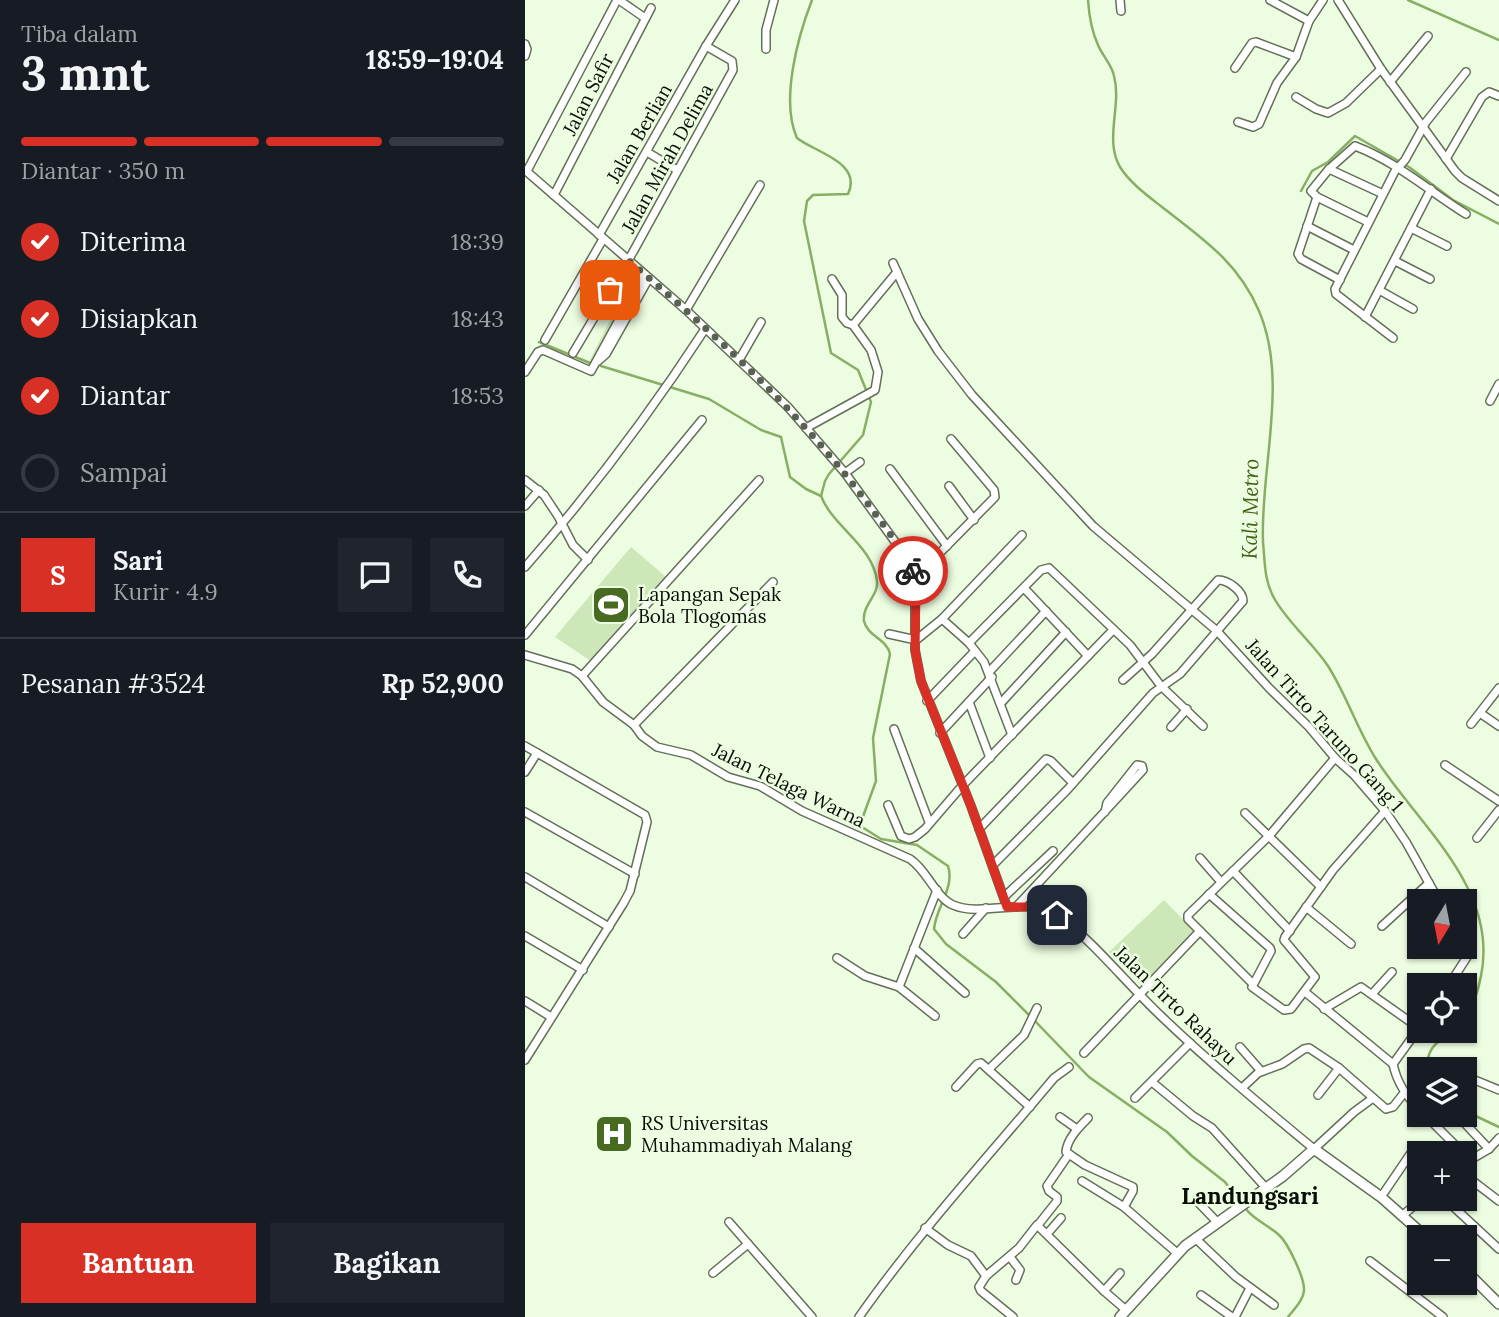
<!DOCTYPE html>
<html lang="id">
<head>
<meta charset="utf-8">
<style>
  :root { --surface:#171b24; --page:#20242c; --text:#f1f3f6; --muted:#9ea1a6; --line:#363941; --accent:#d93025 }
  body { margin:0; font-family:Lora,serif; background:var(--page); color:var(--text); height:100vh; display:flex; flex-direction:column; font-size:26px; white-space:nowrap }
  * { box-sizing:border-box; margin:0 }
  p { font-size:23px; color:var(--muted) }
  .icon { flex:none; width:38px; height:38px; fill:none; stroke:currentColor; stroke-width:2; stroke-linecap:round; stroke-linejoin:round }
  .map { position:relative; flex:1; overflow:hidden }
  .details { display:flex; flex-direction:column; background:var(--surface); width:525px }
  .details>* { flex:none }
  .needle { width:46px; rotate:190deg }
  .tools { position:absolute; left:882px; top:889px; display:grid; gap:14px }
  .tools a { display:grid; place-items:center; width:70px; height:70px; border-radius:0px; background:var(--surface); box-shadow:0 2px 5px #0004; font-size:35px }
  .pin { position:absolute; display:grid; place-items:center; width:60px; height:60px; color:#fff; margin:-30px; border-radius:14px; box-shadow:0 4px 10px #0006 }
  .courier { position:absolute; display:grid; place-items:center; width:70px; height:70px; margin:-35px; border:5px solid #d93025; border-radius:50%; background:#fff; color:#222; box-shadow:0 2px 9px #0007 }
  .overview em { font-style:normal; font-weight:700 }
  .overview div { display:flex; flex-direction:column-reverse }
  .overview { display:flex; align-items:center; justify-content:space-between; height:119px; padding:0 21px }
  h1 { font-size:46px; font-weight:700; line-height:52px }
  .bar { display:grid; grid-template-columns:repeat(4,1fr); gap:10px 7px; align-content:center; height:84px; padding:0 21px }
  .bar i { height:9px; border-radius:5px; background:var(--line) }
  .bar .active { background:var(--accent) }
  .bar p { grid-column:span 4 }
  .line { display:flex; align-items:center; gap:18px; padding:0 21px; border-top:2px solid var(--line) }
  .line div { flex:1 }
  .round { display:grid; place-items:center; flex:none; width:74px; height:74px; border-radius:0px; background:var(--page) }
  ol { padding:0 21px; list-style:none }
  li { display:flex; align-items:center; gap:21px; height:77px }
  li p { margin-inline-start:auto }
  li .icon { padding:7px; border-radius:50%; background:var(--accent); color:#fff; stroke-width:4 }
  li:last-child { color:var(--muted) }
  li i { width:38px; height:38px; border:4px solid var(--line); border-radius:50% }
  .cta { display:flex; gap:14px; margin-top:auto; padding:14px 21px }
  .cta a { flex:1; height:80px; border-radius:0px; background:var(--accent); color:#fff; font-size:28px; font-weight:700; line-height:80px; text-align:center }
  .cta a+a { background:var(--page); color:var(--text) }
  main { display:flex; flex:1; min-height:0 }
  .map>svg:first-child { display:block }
  .green { fill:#cde7b8 }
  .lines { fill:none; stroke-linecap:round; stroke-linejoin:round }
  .stream { stroke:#88ae64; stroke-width:2.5 }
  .minor-casing { stroke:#637058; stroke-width:10 }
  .tertiary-casing { stroke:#637058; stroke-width:12 }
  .minor { stroke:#fff; stroke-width:7 }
  .tertiary { stroke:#fff; stroke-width:9 }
  .done { stroke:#586152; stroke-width:7; stroke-dasharray:0 12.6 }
  .route { stroke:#d93025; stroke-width:9 }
  .labels { text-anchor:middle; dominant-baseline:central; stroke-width:5; stroke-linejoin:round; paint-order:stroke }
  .street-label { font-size:19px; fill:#080d05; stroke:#edfde1 }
  .poi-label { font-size:19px; fill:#080d05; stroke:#edfde1; text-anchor:start }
  .water-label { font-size:21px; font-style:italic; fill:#3e6112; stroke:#edfde1 }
  .quarter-label { font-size:23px; font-weight:bold; fill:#080d05; stroke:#edfde1 }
</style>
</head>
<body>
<main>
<section class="details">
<div class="overview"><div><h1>3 mnt</h1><p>Tiba dalam</p></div><em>18:59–19:04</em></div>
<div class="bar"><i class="active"></i><i class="active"></i><i class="active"></i><i></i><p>Diantar · 350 m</p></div>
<ol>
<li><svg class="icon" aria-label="check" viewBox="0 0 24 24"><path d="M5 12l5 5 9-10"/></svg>Diterima<p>18:39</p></li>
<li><svg class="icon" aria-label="check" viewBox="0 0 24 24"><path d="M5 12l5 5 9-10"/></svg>Disiapkan<p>18:43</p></li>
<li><svg class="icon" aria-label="check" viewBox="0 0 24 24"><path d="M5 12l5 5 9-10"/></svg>Diantar<p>18:53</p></li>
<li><i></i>Sampai</li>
</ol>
<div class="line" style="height:126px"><b class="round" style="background:var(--accent);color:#fff">S</b><div><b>Sari</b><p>Kurir · 4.9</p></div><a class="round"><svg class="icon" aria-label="chat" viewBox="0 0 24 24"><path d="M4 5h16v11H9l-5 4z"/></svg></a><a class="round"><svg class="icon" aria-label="phone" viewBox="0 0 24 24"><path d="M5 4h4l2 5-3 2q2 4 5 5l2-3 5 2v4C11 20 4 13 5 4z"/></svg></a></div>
<div class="line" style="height:91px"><div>Pesanan #3524</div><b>Rp 52,900</b></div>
<div class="cta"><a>Bantuan</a><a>Bagikan</a></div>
</section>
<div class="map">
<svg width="974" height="1317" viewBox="0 0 974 1317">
  <rect width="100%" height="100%" fill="#edfde1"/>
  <g class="green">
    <path d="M113 273V281L66 363 64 362 84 322Z"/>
    <path d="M106 547 141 577 66 661 30 637Z"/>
    <path d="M639 900 670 932 617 986 584 952Z"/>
  </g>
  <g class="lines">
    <g class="stream">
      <path d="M287 0C273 36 255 101 272 138 289 152 338 162 323 194L288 195 282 201 279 221 306 353 333 370 346 402 338 435 304 474 300 481 296 496C308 527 348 546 352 581 354 595 337 605 339 621 342 636 362 639 365 654L348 738 351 781 336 822 337 827 356 839 392 845 423 866C430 888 411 907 409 929L421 944 471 982 505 1016"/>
      <path d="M563 0C564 15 567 32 573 45 577 55 587 65 589 76 597 105 579 140 595 167 605 183 623 196 637 207 677 238 713 262 734 311 764 381 735 468 738 542 740 562 739 580 749 598 763 623 787 642 803 666 822 696 832 729 851 759 893 825 974 888 956 976 953 991 949 1006 940 1019"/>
      <path d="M883 0 974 40"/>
      <path d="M776 191 787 171 803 162 830 136 884 167 928 200 974 224"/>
      <path d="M14 342 65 363"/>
      <path d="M76 366 184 399 236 430 256 437 265 477 281 489 296 496"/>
      <path d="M509 1020 564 1077 642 1132 667 1156 700 1182 716 1203"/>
      <path d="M903 1069C900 1050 912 1042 926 1031"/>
      <path d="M940 1111 974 1127"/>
      <path d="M720 1208C729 1220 743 1225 754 1235 763 1243 779 1277 779 1289 779 1300 769 1309 763 1317"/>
    </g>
    <defs>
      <g id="minor">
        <path d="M94 0 120 18"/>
        <path d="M595 0 596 11"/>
        <path d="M745 0 784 21"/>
        <path d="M813 0 856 69 930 171 937 178 974 201"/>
        <path d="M0 44 2 49 0 56"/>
        <path d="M241 49V30L249 0"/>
        <path d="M710 68 727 43 731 42 771 57"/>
        <path d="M865 82 903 36"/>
        <path d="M771 97 791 109 803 113 821 103 856 69"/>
        <path d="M713 122 728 127 734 124 752 83 771 57 784 21 798 0"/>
        <path d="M122 152 152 170"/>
        <path d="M921 159 957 97 964 92 974 96"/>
        <path d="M804 169 858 194"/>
        <path d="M0 170 161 310 263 407 320 473 371 543 390 578V650L396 681 446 806 482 907"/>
        <path d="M2 171 92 0"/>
        <path d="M29 195 126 8"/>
        <path d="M792 197 773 254 776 259 815 280"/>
        <path d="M843 222 792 197 786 191 804 169 830 146C872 162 904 191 941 214"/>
        <path d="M782 226 829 250"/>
        <path d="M886 228 922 246"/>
        <path d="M74 235 181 46 210 0"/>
        <path d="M870 261 905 279"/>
        <path d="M368 263 393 319 413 351 447 395 568 526 692 631 744 688 784 727 810 758 829 775 860 811 881 842 914 901"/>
        <path d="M854 290 888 309"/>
        <path d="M161 310 235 185"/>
        <path d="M840 317 906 189"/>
        <path d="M328 325 372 272"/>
        <path d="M868 338 811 294 810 289 870 171 880 160 901 122 941 72"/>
        <path d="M20 340 78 239"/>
        <path d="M48 353 108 252 208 70 207 61 181 46"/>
        <path d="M214 360 236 322"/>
        <path d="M73 361 81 354 124 278"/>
        <path d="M0 372 13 352 18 350 66 371 119 274"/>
        <path d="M965 401 974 384"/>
        <path d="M281 428 350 390 353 372 346 350 328 325 322 323 317 317V295L307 279"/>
        <path d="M365 469 422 546"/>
        <path d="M320 473 335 462"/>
        <path d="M0 480 19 495 33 516 48 545 63 560"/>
        <path d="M424 486 449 520"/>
        <path d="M0 506 14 490"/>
        <path d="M0 567C65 493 126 412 180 329"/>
        <path d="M390 578 470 497 469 490 426 439"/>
        <path d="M499 588 563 656"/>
        <path d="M417 619 444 643 459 662 487 735"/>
        <path d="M364 634 391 640 417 619 497 535"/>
        <path d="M0 635 177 420"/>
        <path d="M444 643 516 570 524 568 605 645 636 686 678 726"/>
        <path d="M0 655 47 669 57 676 78 702 109 725 117 736 132 747 166 755 203 777 235 786 277 811 385 859C402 870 411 898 428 905 457 918 505 895 533 915 571 944 601 983 636 1016 685 1063 737 1106 789 1149L829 1112 848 1098"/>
        <path d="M465 671 521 611"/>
        <path d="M57 676 234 480"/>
        <path d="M402 701 450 651"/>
        <path d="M444 702 465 758"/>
        <path d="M476 703 541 632"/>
        <path d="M955 713 974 726"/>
        <path d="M946 724 974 688"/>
        <path d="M109 725 248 582"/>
        <path d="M646 727 662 709"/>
        <path d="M369 729 404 822"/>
        <path d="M415 733 467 677"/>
        <path d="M0 746 120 815 122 822 105 891 98 904 0 1060"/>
        <path d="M920 765 974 801"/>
        <path d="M0 772 12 753"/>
        <path d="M363 805 376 836 384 839 390 837 400 829 437 786 588 630"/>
        <path d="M0 812 110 874"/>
        <path d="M720 813 796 887"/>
        <path d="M454 829 521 759 526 761 548 783"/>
        <path d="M952 838 974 810"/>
        <path d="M675 858 696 882"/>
        <path d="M468 865 543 789 628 693 655 674 718 601C718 591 703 580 693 580L627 654 598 680"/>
        <path d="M708 871 765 931"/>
        <path d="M0 877 84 927"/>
        <path d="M684 894 745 948 746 951 727 987 759 1010 766 1009 790 977 759 940 760 937 808 870 860 811"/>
        <path d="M479 897 528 851"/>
        <path d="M491 907C533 862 576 816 618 770L617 766 612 765 582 803 580 812"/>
        <path d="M781 907 826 944"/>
        <path d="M857 926 904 883"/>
        <path d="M438 934 461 908"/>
        <path d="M0 936 58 970"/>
        <path d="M389 948 440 993"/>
        <path d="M312 958 340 976 374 987 410 1016"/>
        <path d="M728 984 663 919V915L744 836 810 758"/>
        <path d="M924 985 942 957 939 947"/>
        <path d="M374 987 412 890"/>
        <path d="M780 992 868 1064"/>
        <path d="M847 994 867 972"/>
        <path d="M0 1001 26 1017"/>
        <path d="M799 1009 836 987 894 1028"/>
        <path d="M894 1028 868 1064C872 1083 881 1096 894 1109"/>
        <path d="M715 1047 736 1071"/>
        <path d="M559 1053 675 931"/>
        <path d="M464 1069 499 1035 512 1008"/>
        <path d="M924 1069H925"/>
        <path d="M940 1076 974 1090"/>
        <path d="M627 1082 668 1116 687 1128 741 1188"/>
        <path d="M431 1087 452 1064 456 1063 505 1107"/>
        <path d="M717 1088 733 1073 757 1064 779 1049 784 1048 814 1068 861 1109 868 1107 879 1093"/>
        <path d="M793 1095 814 1068"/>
        <path d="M610 1098 665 1043"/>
        <path d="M900 1115 938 1153"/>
        <path d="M932 1115 964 1149"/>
        <path d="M535 1117 552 1129"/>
        <path d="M563 1118C554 1127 542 1139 541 1152L560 1165 608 1187V1191L599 1207"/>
        <path d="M940 1163 964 1149 974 1138"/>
        <path d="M940 1175 974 1201"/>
        <path d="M557 1181 599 1207 652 1253"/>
        <path d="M856 1197 888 1150"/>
        <path d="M920 1199 974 1249"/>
        <path d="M671 1200 693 1223"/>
        <path d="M878 1215 897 1199"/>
        <path d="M204 1222 287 1317"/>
        <path d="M513 1225 532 1201V1197L524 1191 522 1186 544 1154"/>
        <path d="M400 1228 423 1245 446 1256 461 1276"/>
        <path d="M522 1234 536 1218"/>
        <path d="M670 1238 711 1277 749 1305"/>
        <path d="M485 1257 495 1270 491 1280"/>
        <path d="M845 1261 918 1317"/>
        <path d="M188 1273 223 1244"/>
        <path d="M579 1291 595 1273"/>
        <path d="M676 1295 707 1317"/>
        <path d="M334 1317C393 1233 463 1157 529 1078L544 1067"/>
        <path d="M488 1317 456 1291 454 1287 461 1276 494 1248 512 1225 579 1291 601 1310"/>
        <path d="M710 1317 725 1288"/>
      </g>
      <g id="tertiary">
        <path d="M940 1270 974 1304"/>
        <path d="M595 1317 660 1246 758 1176 789 1149 856 1197 901 1237"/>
      </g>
    </defs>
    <use href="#minor" class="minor-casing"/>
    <use href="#tertiary" class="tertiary-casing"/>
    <use href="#minor" class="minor"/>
    <use href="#tertiary" class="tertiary"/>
  </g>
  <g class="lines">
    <path class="done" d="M85 290 103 260C190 334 275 412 343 504 359 526 376 547 388 571"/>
    <path class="route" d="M388 571 391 588 390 650 396 681 446 806 482 907H513L532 915"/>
  </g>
  <defs>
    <symbol id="stadium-square" viewBox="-11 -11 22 22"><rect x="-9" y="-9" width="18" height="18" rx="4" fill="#486a21" stroke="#edfde1"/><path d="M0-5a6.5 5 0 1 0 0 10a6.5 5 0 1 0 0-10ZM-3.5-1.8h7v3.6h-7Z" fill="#fff"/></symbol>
    <symbol id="hospital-square" viewBox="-11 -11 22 22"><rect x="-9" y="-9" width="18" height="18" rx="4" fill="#486a21" stroke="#edfde1"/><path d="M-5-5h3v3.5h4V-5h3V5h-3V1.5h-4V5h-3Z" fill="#fff"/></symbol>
  </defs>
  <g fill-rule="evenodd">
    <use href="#stadium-square" x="64" y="583" width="44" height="44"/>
    <use href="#hospital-square" x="67" y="1112" width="44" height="44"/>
  </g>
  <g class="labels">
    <g class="street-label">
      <text transform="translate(63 94) rotate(-63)">Jalan Safir</text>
      <text transform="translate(114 133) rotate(-60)">Jalan Berlian</text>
      <text transform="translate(142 158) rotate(-61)">Jalan Mirah Delima</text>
      <text transform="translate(800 725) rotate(48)">Jalan Tirto Taruno Gang 1</text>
      <text transform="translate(264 785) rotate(26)">Jalan Telaga Warna</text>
      <text transform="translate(651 1005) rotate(44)">Jalan Tirto Rahayu</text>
    </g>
    <g class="poi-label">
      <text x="113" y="594">Lapangan Sepak<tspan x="113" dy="22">Bola Tlogomas</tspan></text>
      <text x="116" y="1123">RS Universitas<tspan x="116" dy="22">Muhammadiyah Malang</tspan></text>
    </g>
    <g class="water-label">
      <text transform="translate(725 509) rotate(-89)">Kali Metro</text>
    </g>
    <g class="quarter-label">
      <text x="725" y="1195">Landungsari</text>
    </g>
  </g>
</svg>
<div class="tools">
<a><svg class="needle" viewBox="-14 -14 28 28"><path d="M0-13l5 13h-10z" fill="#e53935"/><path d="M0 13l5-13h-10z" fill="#9ea1a6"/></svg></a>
<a><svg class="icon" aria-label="locate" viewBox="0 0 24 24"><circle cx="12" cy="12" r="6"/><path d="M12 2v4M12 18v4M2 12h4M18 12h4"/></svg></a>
<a><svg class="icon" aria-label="layers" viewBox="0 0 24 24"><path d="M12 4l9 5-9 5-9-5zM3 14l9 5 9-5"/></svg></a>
<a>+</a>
<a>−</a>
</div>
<div class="pin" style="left:85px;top:290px;background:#ea580c"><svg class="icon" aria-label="bag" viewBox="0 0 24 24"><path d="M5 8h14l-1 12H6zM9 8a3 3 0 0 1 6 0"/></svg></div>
<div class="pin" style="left:532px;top:915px;background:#1f2937"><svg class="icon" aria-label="home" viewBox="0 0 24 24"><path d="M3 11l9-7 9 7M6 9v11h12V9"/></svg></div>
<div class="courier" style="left:388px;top:571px"><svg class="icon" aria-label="bike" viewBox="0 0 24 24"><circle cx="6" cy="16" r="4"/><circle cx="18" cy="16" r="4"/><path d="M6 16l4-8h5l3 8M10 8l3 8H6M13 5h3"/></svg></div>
</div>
</main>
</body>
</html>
